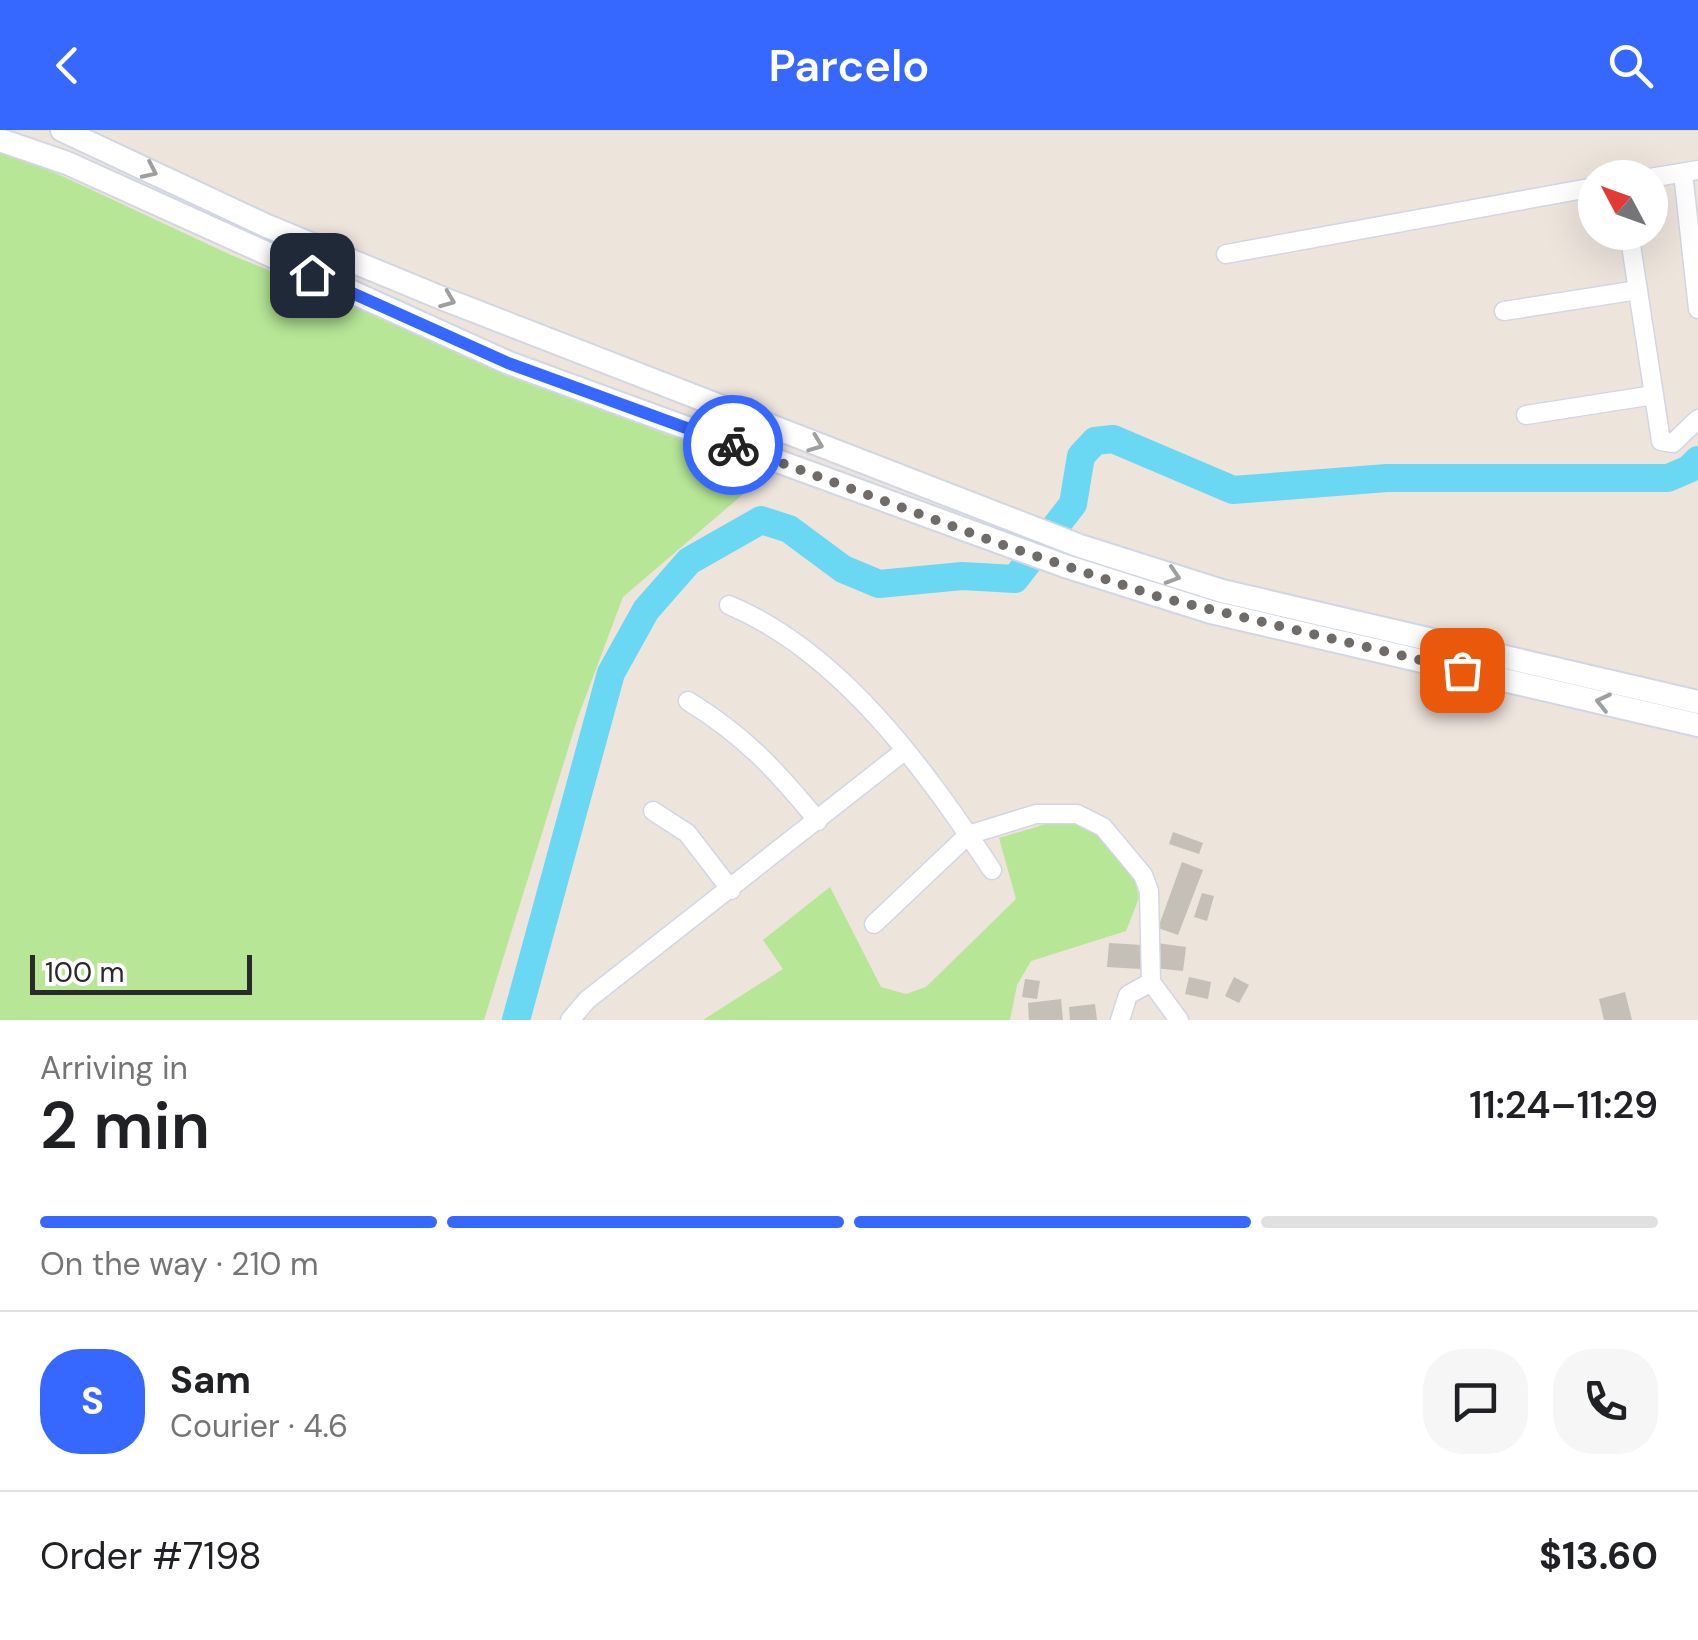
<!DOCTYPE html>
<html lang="en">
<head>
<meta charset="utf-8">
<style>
  :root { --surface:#fff; --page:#f6f6f6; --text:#202124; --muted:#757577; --line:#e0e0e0; --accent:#3668ff }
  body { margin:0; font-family:"DM Sans",sans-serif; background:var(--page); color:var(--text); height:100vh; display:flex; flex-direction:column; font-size:38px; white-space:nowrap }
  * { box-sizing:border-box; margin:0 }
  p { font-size:32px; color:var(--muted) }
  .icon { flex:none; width:55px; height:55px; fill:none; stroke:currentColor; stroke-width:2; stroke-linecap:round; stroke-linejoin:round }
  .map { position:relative; height:890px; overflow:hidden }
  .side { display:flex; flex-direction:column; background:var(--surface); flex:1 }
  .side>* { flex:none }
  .needle { width:65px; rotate:311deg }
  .fabs { position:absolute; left:1578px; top:30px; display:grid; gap:20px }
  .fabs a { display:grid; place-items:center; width:90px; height:90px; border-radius:50%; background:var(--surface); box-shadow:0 10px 40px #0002; font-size:50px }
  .scale { position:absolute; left:30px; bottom:25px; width:222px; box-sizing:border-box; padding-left:10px; border:5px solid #2a2a2a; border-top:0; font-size:28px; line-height:35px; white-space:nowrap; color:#2a2a2a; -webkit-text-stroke:8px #fff; paint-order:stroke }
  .pin { position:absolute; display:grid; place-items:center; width:85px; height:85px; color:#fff; margin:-42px; border-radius:20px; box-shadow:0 5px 15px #0006 }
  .courier { position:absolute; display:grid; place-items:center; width:100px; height:100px; margin:-50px; border:8px solid #3668ff; border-radius:50%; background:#fff; color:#222; box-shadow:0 2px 12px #0007 }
  .overview em { font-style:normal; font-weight:600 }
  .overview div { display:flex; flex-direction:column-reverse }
  .overview { display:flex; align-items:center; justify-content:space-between; height:170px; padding:0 40px }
  h1 { font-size:65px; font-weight:600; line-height:75px }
  .bar { display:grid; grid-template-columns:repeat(4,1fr); gap:15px 10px; align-content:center; height:120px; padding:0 40px }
  .bar i { height:12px; border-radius:8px; background:var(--line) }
  .bar .current { background:var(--accent) }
  .bar p { grid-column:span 4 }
  .line { display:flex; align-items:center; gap:25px; padding:0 40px; border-top:2px solid var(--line) }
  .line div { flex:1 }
  .round { display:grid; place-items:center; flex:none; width:105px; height:105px; border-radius:40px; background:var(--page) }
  header { display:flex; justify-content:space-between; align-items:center; height:130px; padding:0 40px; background:var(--accent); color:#fff; font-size:45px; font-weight:600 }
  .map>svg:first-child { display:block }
  .green { fill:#b6e696 }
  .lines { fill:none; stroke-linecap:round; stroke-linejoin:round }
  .river { stroke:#6ad7f3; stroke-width:28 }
  .building { fill:#c4bfb7 }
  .minor-casing { stroke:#d1d6e4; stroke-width:21 }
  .tertiary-casing { stroke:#d1d6e4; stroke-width:26 }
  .minor { stroke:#fff; stroke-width:18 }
  .tertiary { stroke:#fff; stroke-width:22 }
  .oneway { stroke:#9f9f9f }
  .done { stroke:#6e6b68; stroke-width:10; stroke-dasharray:0 18 }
  .route { stroke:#3668ff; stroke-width:12 }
</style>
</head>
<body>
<header><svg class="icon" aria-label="back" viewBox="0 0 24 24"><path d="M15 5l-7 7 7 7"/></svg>Parcelo<svg class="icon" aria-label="search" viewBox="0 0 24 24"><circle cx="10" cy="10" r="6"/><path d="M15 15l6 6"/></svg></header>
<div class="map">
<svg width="1698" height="890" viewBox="0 0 1698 890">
  <rect width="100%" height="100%" fill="#ede4dc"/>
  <g class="green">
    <path d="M0 17 231 125 769 342 623 467 578 587 484 890H0Z"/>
    <path d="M1056 691 1080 693 1096 704 1134 746 1139 768 1126 801 1031 831 1017 855 1010 890H703L783 839 763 810 830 757 881 857 906 864 926 857 1016 769 999 708Z"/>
  </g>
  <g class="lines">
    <path class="river" d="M516 890 611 543 646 480 689 431 761 390 789 399 843 439 879 454 962 446 1015 449 1073 374 1081 326 1095 311 1113 309 1233 360 1387 348H1668L1689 339 1698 330"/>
  </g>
  <g class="building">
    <path d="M1173 702 1203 713 1199 724 1169 714Z"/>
    <path d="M1182 732 1203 740 1178 805 1158 798Z"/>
    <path d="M1202 763 1214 766 1207 791 1194 787Z"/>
    <path d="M1109 813 1143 815 1141 839 1107 837Z"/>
    <path d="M1157 813 1186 817 1183 841 1154 838Z"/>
    <path d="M1189 847 1211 852 1208 869 1185 864Z"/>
    <path d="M1234 847 1249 855 1239 873 1225 866Z"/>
    <path d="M1025 849 1040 851 1037 869 1022 867Z"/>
    <path d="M1625 862 1632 890H1604L1599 869Z"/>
    <path d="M1061 869 1063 890H1029L1028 873Z"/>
    <path d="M1095 874 1097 890H1070L1069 877Z"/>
  </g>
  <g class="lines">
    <defs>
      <g id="minor">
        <path d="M1683 43 1698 179"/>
        <path d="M1650 48 1698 40"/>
        <path d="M1629 102 1661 311 1673 313 1698 289"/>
        <path d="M1226 124 1595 57"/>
        <path d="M1504 181 1638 160"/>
        <path d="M1526 285 1654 265"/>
        <path d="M729 475C843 523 925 640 992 740"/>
        <path d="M688 571C745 606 776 640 818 691"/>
        <path d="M653 681 687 703 731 760"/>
        <path d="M874 794 968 705 1036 684H1077L1103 697 1143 745 1149 761 1151 852 1179 890"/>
        <path d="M570 890 587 870 903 622"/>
        <path d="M1120 890 1128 865 1151 852"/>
      </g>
      <g id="tertiary">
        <path d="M62 0 267 96 444 169 1080 416 1222 461 1698 572"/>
        <path d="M0 10 67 33 509 233 1065 436 1211 482 1698 595"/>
      </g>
    </defs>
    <use href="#minor" class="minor-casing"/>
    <use href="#tertiary" class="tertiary-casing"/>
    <use href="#minor" class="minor"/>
    <use href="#tertiary" class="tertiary"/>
  </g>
  <defs><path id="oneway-chevron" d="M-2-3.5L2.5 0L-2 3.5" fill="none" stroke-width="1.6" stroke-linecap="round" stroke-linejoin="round" transform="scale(2.5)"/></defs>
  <g class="oneway">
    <use href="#oneway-chevron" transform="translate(150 41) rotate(25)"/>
    <use href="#oneway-chevron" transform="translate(448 170) rotate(22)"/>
    <use href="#oneway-chevron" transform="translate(816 314) rotate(21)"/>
    <use href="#oneway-chevron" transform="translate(1173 446) rotate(18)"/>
    <use href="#oneway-chevron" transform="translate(1603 572) rotate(-167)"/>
  </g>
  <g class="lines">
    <path class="done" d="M733 315 1003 415 1159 467 1462 540"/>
    <path class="route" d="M312 145 508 233 733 315"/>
  </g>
</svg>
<div class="fabs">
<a><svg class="needle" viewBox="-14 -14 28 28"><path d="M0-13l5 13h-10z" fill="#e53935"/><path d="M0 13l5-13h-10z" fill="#757577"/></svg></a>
</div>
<div class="scale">100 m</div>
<div class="pin" style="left:1462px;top:540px;background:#ea580c"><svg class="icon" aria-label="bag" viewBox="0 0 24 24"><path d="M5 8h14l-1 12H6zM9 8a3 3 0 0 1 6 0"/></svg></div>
<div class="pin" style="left:312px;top:145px;background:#1f2937"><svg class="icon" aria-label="home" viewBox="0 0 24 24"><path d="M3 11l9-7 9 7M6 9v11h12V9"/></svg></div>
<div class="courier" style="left:733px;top:315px"><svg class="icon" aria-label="bike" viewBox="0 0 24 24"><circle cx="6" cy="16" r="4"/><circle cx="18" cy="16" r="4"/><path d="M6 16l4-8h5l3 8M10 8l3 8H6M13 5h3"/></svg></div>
</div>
<section class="side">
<div class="overview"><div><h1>2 min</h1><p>Arriving in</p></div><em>11:24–11:29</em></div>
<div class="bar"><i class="current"></i><i class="current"></i><i class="current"></i><i></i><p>On the way · 210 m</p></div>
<div class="line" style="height:180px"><b class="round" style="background:var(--accent);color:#fff">S</b><div><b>Sam</b><p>Courier · 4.6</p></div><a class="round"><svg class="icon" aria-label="chat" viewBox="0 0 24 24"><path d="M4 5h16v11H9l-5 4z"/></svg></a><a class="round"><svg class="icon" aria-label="phone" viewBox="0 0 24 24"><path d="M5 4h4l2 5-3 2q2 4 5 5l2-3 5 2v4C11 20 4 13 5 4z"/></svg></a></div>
<div class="line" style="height:130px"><div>Order #7198</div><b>$13.60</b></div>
</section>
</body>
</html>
